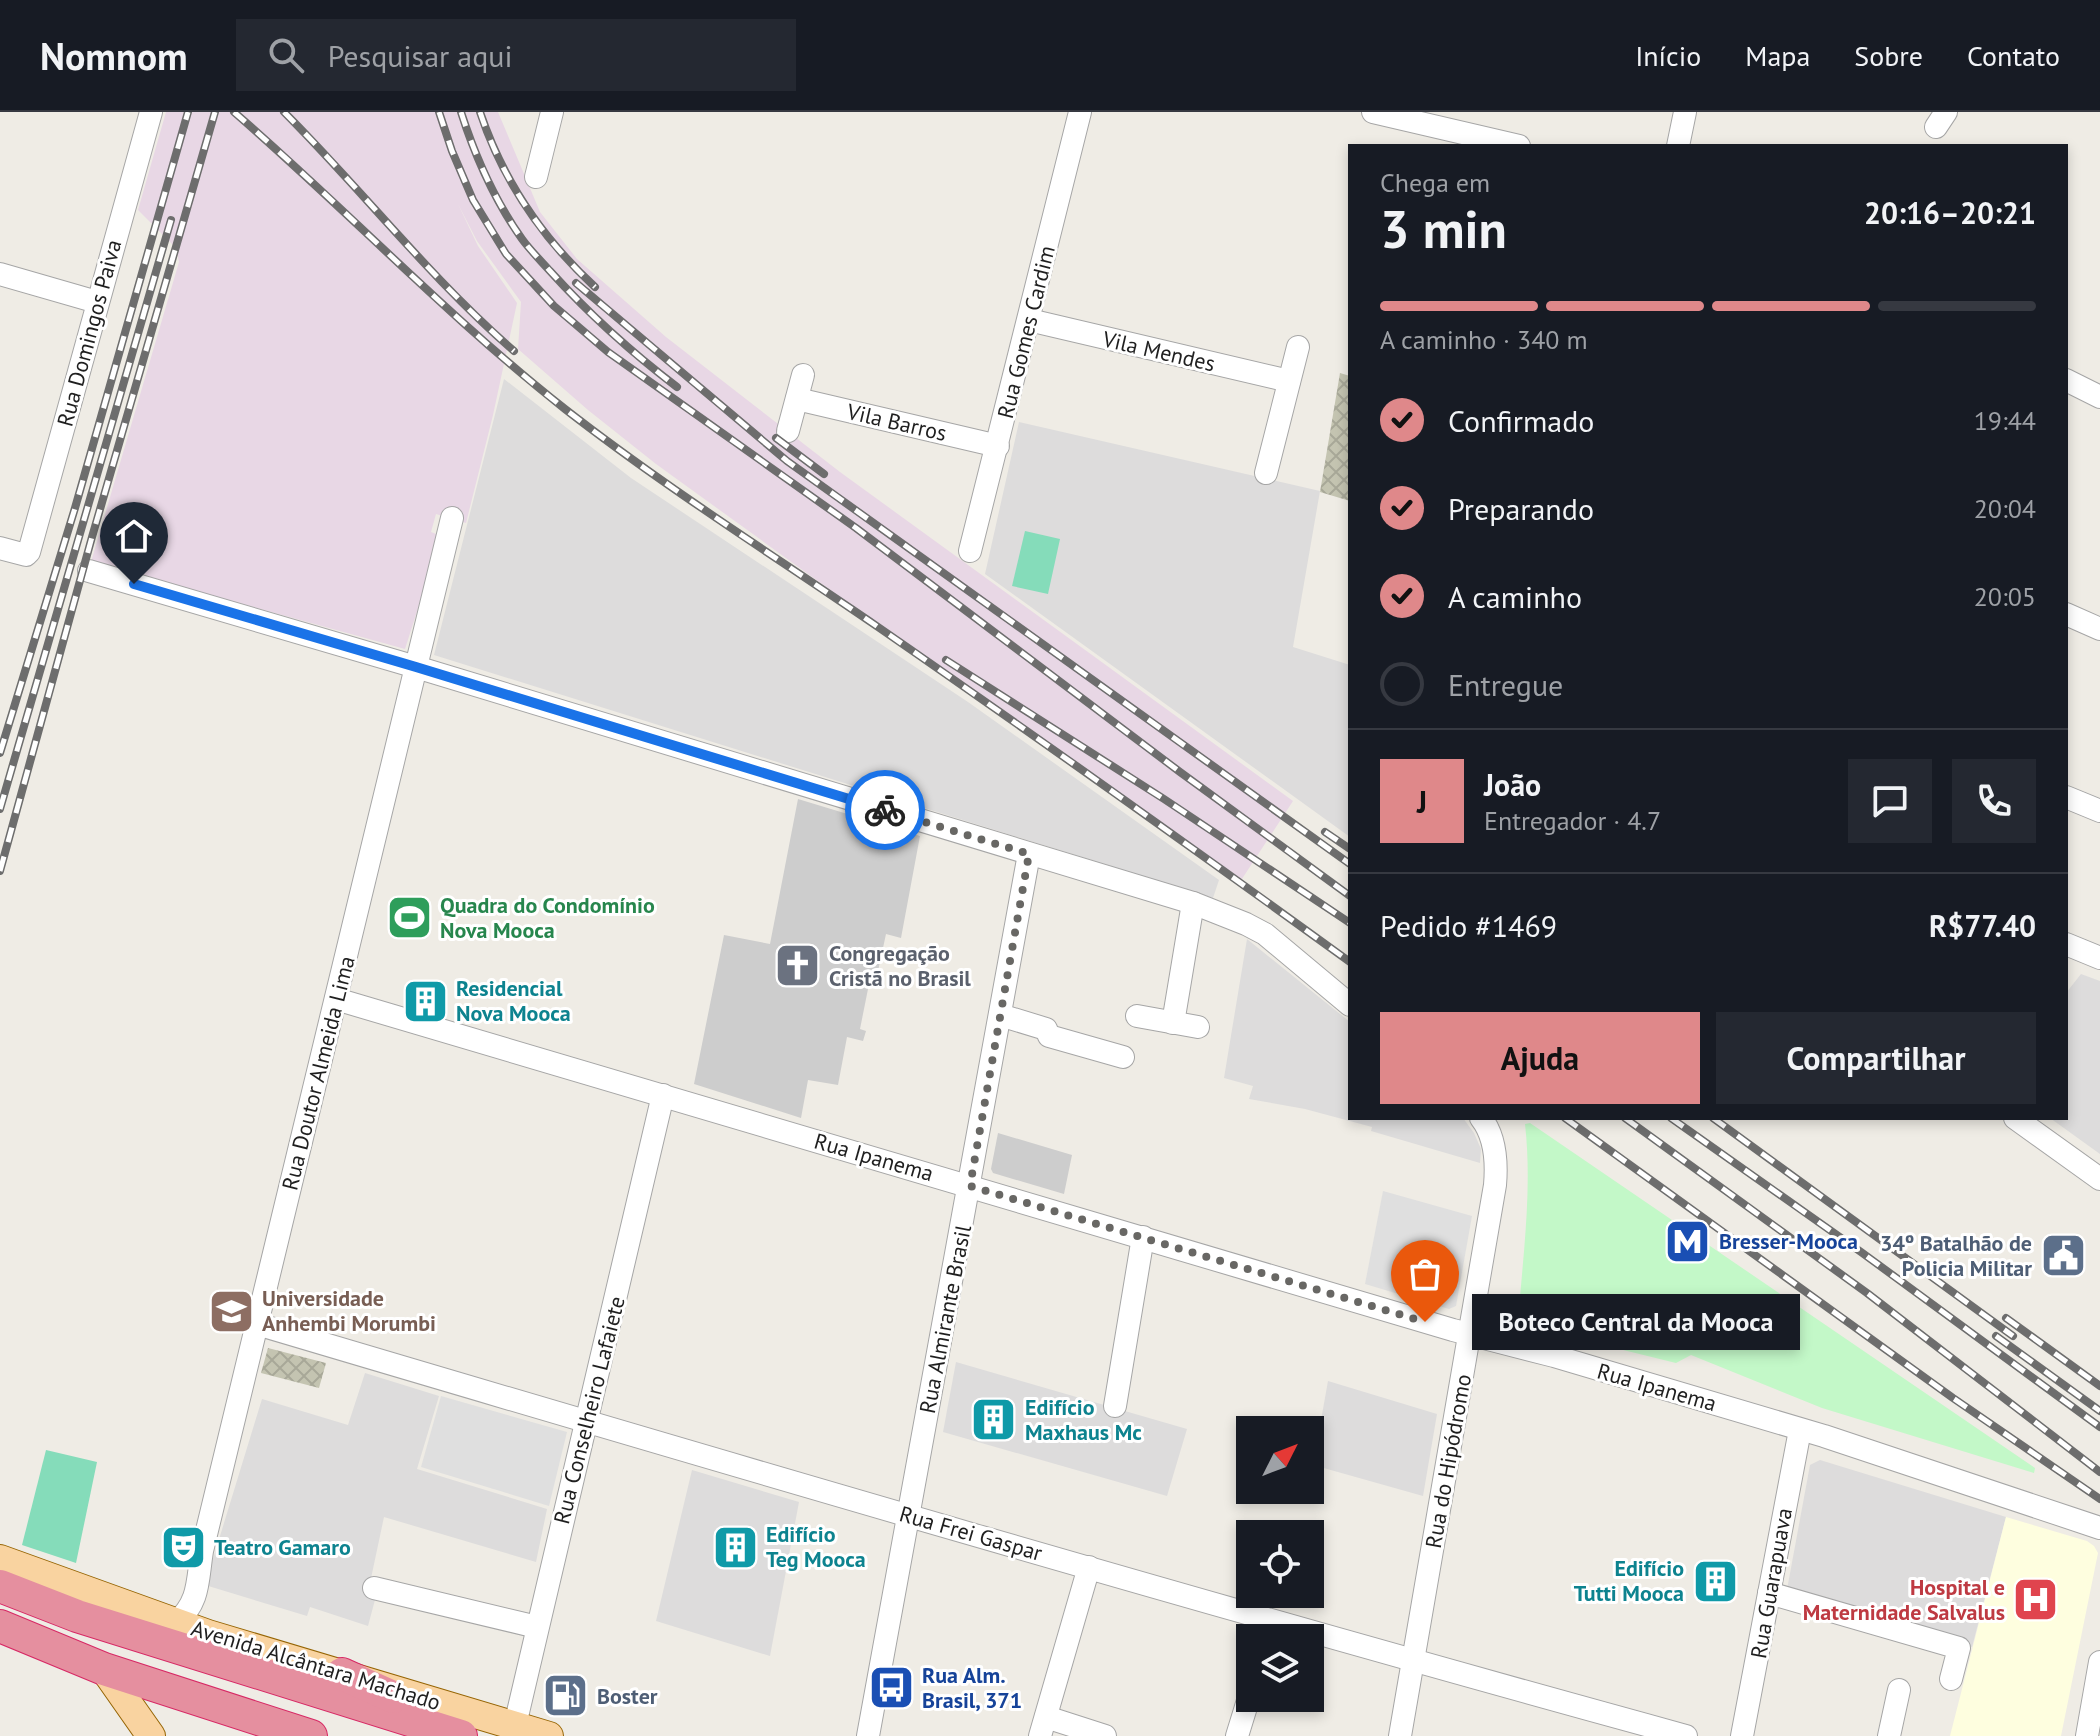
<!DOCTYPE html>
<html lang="pt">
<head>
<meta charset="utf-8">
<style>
  :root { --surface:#171b24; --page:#242831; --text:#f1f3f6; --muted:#9ea1a6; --line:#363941; --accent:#df888a }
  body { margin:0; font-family:"PT Sans",sans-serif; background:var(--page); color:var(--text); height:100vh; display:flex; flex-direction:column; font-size:30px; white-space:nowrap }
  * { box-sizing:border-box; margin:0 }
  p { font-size:26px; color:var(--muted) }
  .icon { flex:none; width:44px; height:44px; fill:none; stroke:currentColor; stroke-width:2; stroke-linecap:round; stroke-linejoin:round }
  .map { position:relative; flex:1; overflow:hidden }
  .panel { position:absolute; left:1348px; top:32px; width:720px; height:976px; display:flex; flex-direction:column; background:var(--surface); border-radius:0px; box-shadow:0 4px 12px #0003 }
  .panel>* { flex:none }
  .needle { width:52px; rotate:48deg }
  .fabs { position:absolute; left:1236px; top:1304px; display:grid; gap:16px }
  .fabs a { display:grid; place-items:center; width:88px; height:88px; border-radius:0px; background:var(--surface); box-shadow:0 4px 12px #0003; font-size:40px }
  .pin { position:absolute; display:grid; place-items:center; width:68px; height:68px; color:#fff; margin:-82px -34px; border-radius:50% 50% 50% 0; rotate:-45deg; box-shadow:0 0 8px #0007 }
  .pin .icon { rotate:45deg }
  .courier { position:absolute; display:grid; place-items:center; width:80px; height:80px; margin:-40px; border:6px solid #1a73e8; border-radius:50%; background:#fff; color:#222; box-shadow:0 2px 10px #0007 }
  .bubble { position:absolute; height:56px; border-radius:0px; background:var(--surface); box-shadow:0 4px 12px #0003; font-size:26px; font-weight:800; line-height:56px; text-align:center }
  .headline em { font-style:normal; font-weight:800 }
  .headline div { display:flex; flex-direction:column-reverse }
  .headline { display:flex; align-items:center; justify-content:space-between; height:136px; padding:0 32px }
  h1 { font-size:52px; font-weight:800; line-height:60px }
  .bar { display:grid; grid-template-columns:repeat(4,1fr); gap:12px 8px; align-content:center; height:96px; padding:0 32px }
  .bar i { height:10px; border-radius:6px; background:var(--line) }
  .bar .on { background:var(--accent) }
  .bar p { grid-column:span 4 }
  .line { display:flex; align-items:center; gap:20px; padding:0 32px; border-top:2px solid var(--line) }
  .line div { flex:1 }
  .round { display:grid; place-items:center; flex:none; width:84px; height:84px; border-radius:0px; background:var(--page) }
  ol { padding:0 32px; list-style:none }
  li { display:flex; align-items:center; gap:24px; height:88px }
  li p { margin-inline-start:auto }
  li .icon { padding:8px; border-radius:50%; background:var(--accent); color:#111; stroke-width:4 }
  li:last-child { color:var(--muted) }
  li i { width:44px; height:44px; border:4px solid var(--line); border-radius:50% }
  .button { display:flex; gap:16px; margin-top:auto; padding:16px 32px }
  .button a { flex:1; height:92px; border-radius:0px; background:var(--accent); color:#111; font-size:32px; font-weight:800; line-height:92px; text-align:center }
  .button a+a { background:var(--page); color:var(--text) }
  header { display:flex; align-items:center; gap:48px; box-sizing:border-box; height:112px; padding:0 40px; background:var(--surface); border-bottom:2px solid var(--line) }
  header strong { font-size:38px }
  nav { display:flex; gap:44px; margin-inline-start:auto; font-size:28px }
  .search { width:560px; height:72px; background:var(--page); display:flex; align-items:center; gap:20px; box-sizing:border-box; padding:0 28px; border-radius:0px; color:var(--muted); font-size:30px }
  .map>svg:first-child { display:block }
  .residential { fill:#dddcdc }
  .education { fill:#fefedf }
  .religious { fill:#cdcdcd }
  .railway { fill:#e8d7e5 }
  .construction { fill:url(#construction-cross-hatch) }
  .park { fill:#c3f8c8 }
  .pitch { fill:#85dcba }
  .parking { fill:#dfdfdf }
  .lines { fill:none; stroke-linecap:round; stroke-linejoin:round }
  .minor-casing { stroke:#a6a6a6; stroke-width:24 }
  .major-casing { stroke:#966504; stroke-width:30 }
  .highway-casing { stroke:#d72965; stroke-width:34 }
  .minor { stroke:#fff; stroke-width:22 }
  .major { stroke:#f9d3a0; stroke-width:28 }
  .highway { stroke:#e58f9f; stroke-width:32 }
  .rail-casing { stroke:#6d6d6d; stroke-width:8 }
  .rail { stroke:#fff; stroke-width:5; stroke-dasharray:15; stroke-linecap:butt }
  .done { stroke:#686764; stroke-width:8; stroke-dasharray:0 14.4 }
  .route { stroke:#1a73e8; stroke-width:10 }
  .labels { text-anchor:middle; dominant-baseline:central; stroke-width:6; stroke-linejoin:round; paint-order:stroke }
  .street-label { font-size:22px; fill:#1f1f1f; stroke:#fff }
  .leisure-label { font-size:22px; font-weight:bold; fill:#27864d; stroke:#fff; text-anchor:start }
  .worship-label { font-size:22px; font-weight:bold; fill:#5b616d; stroke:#fff; text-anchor:start }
  .culture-label { font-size:22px; font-weight:bold; fill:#0d838f; stroke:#fff; text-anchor:start }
  .transit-label { font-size:22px; font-weight:bold; fill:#164399; stroke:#fff; text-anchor:start }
  .service-label { font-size:22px; font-weight:bold; fill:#4e5e75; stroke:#fff; text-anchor:end }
  .education-label { font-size:22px; font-weight:bold; fill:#785e54; stroke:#fff; text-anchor:start }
  .health-label { font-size:22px; font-weight:bold; fill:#be3a42; stroke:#fff; text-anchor:end }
</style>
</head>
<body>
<header>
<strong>Nomnom</strong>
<div class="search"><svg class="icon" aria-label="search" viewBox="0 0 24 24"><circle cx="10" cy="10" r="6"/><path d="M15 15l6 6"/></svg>Pesquisar aqui</div>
<nav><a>Início</a><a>Mapa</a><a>Sobre</a><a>Contato</a></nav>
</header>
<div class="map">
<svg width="2100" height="1624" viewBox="0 0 2100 1624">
  <defs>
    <pattern id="construction-cross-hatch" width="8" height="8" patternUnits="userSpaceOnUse" patternTransform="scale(2)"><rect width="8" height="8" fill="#c4c4b1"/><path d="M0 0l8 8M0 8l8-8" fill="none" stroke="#a8a898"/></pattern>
  </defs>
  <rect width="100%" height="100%" fill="#efece5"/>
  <g class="residential">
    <path d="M504 267 631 366 968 590 1219 768 1213 786 434 543Z"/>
    <path d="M1019 310 1320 379 1293 535 1350 553V725L985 462Z"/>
    <path d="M1247 827 1350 910V1006H1463L1474 1021 1481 1037 1480 1051 1371 1019 1372 1015 1305 997 1249 987 1253 974 1224 966Z"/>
    <path d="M2081 862 2100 869V1042L2050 1006H2066V881Z"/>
    <path d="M956 1250 1187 1317 1167 1384 943 1320Z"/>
    <path d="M365 1261 439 1284 417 1357 547 1397 536 1450 384 1405 370 1471 376 1484 368 1514 310 1495 307 1504 205 1473 262 1287 348 1313Z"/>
    <path d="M1328 1269 1437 1302 1423 1384 1313 1353Z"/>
    <path d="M1820 1348 2006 1405 1972 1535 1786 1483 1810 1353Z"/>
    <path d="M692 1358 799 1390 770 1544 656 1509Z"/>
  </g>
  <path class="education" d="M2006 1405 2087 1429 2094 1434 2098 1441 2061 1624H1950Z"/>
  <g class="religious">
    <path d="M798 687 920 724 901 826 886 822 875 873 869 872 860 917 866 919 863 929 847 925 838 973 808 968 801 1006 694 972 724 823 770 832Z"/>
    <path d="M998 1021 1072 1043 1064 1082 993 1061 991 1057Z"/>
  </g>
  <path class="railway" d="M166 0H498L540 100 577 147 666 225 840 360 1293 689 1238 773 656 352 588 298 518 237 521 190 477 129 458 92 478 134 517 191 493 303 466 411 436 402 431 420 441 424 405 537 91 450 179 150 176 136 138 98Z"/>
  <g class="construction">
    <path d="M1340 261 1350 264V389L1320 380Z"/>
    <path d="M268 1236 326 1251 319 1276 261 1261Z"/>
  </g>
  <path class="park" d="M1530 1011 2035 1356 2034 1361 1822 1296 1691 1243 1676 1251 1550 1220 1532 1213 1519 1197C1524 1135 1532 1074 1525 1012Z"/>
  <g class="pitch">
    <path d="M1025 419 1060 427 1048 482 1012 474Z"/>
    <path d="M46 1338 97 1350 76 1451 22 1433Z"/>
  </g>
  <g class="parking">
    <path d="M1383 1079 1472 1104 1456 1194 1449 1197 1365 1172Z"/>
    <path d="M441 1284 567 1320 549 1394 421 1355Z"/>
  </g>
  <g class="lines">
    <defs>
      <g id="minor">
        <path d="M1373 0 1519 34"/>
        <path d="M1936 15 1946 0"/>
        <path d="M1678 34 1685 0"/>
        <path d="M536 65 552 0"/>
        <path d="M0 162 97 190"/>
        <path d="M1029 208 1289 269"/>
        <path d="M2066 268 2100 285"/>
        <path d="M797 287 998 334"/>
        <path d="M788 319 803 263"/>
        <path d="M1266 361 1298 235"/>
        <path d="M0 436 26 443 29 440 151 0"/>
        <path d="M970 439 1080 0"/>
        <path d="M89 459 416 555 1193 791 1246 812 1265 822 1350 893"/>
        <path d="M2066 502 2100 517"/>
        <path d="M2066 685 2100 699"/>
        <path d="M2066 832 2100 846"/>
        <path d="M336 887 1453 1218 1554 1244 1824 1324 2100 1416"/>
        <path d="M1000 903 1046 917 1049 924 1123 945"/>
        <path d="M1137 904 1198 915"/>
        <path d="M1173 911 1193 791"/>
        <path d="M2015 1006 2100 1067"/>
        <path d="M257 1212C732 1353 1208 1493 1686 1624"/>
        <path d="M1115 1294 1143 1125"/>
        <path d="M374 1476 537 1515"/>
        <path d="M1769 1481 1959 1536 1951 1567"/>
        <path d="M176 1511C200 1489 197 1470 202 1439L452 406"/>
        <path d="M1046 1605 1105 1624"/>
        <path d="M515 1613 663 983"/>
        <path d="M868 1624 1029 742"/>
        <path d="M1040 1624 1089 1455"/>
        <path d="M1237 1624 1250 1582"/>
        <path d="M1400 1624 1495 1073C1497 1050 1496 1025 1481 1006"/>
        <path d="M1742 1624 1800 1318"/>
        <path d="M1889 1624 1899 1578"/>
        <path d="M2087 1624 2100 1550"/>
      </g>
      <g id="major">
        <path d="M0 1447 208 1522 549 1624"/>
        <path d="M104 1557 151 1624"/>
      </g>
      <g id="highway">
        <path d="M0 1474 77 1504 461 1624"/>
        <path d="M0 1514 104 1557 311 1624"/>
        <path d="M342 1562 393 1585"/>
      </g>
    </defs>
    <use href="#minor" class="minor-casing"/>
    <use href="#major" class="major-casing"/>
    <use href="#highway" class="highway-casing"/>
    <use href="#minor" class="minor"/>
    <use href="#major" class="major"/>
    <use href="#highway" class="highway"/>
    <defs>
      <g id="rail">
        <path d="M234 0C346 97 448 205 565 297 665 375 773 443 878 515 1037 625 1194 737 1350 850"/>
        <path d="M284 0C362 78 430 166 514 239"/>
        <path d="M439 0 452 39 473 88 506 142 554 194 608 240 856 416 1180 660 1350 784"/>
        <path d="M461 0C475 44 495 89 522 127 530 138 541 149 550 159 589 202 631 240 677 275"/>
        <path d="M480 0C503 69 542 126 595 175"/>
        <path d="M576 171 787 349 1350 752"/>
        <path d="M776 326 824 362"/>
        <path d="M946 548 1164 687 1350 811"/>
        <path d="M0 641 75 396 188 0"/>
        <path d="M0 697 171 108"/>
        <path d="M1325 720 1350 737"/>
        <path d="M0 759 92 425 215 0"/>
        <path d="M1565 1006 1953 1286 2100 1387"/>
        <path d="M1625 1006 1867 1181 2100 1360"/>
        <path d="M1671 1006 1861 1140 2100 1315"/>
        <path d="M1713 1006 2013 1224"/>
        <path d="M2006 1206 2100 1274"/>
        <path d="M1996 1224 2100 1299"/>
      </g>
    </defs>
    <use href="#rail" class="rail-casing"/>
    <use href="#rail" class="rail"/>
  </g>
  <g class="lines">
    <path class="done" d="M885 698 1029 742 970 1074 1425 1210"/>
    <path class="route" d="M134 472 416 555 885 698"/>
  </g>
  <defs>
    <symbol id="stadium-square" viewBox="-11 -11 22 22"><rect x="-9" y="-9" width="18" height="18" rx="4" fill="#2e9e5b" stroke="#fff"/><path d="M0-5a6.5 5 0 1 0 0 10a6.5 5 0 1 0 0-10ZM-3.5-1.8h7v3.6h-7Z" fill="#fff"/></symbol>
    <symbol id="church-square" viewBox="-11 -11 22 22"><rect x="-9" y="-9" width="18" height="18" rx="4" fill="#6b7280" stroke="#fff"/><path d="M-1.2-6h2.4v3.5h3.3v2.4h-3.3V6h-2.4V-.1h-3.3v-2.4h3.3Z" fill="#fff"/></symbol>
    <symbol id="building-square" viewBox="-11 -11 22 22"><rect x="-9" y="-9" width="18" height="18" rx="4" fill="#0f9aa8" stroke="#fff"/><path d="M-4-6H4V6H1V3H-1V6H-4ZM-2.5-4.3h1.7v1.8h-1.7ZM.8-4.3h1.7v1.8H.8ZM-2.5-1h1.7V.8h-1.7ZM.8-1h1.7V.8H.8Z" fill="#fff"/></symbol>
    <symbol id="metro-square" viewBox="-11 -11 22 22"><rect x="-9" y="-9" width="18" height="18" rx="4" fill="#1a4fb4" stroke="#fff"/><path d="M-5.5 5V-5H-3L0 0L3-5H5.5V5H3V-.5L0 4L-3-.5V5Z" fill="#fff"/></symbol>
    <symbol id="civic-square" viewBox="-11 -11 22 22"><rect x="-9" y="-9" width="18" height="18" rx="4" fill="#5c6f8a" stroke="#fff"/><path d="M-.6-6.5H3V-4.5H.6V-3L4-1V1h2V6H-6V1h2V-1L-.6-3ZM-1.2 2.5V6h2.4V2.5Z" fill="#fff"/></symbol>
    <symbol id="university-square" viewBox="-11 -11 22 22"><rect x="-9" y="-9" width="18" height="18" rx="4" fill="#8d6e63" stroke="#fff"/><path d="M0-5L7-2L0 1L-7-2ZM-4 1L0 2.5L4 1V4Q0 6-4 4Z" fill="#fff"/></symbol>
    <symbol id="theatre-square" viewBox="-11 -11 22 22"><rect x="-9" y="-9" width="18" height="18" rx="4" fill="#0f9aa8" stroke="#fff"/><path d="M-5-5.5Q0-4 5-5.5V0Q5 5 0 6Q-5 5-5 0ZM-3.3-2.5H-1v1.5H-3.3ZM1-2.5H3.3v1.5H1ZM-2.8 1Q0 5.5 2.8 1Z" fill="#fff"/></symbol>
    <symbol id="hospital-square" viewBox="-11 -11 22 22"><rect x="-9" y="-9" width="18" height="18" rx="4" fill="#e0444e" stroke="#fff"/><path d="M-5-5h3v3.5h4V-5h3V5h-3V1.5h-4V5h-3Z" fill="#fff"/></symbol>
    <symbol id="bus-square" viewBox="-11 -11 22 22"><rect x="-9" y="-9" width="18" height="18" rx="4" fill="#1a4fb4" stroke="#fff"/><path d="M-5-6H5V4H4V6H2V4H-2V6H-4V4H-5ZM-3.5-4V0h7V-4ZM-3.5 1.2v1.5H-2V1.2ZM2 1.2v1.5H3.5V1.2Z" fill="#fff"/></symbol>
    <symbol id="fuel-square" viewBox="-11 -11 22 22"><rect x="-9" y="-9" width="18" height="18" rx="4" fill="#5c6f8a" stroke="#fff"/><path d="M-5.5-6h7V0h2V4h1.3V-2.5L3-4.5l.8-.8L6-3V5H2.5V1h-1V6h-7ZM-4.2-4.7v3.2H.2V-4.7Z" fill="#fff"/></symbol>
  </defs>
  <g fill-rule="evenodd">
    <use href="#stadium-square" x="384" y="780" width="51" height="51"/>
    <use href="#church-square" x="772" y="828" width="51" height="51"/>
    <use href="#building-square" x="400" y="864" width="51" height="51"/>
    <use href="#metro-square" x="1662" y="1104" width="51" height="51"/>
    <use href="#civic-square" x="2038" y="1118" width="51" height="51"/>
    <use href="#university-square" x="206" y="1174" width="51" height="51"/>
    <use href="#building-square" x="968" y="1282" width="51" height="51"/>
    <use href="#theatre-square" x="158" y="1410" width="51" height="51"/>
    <use href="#building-square" x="710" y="1410" width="51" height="51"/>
    <use href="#building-square" x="1690" y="1444" width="51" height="51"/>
    <use href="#hospital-square" x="2010" y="1462" width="51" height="51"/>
    <use href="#bus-square" x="866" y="1550" width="51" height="51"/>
    <use href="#fuel-square" x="540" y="1558" width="51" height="51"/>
  </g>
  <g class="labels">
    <g class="street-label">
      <text transform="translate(1026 220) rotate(-76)">Rua Gomes Cardim</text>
      <text transform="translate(89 221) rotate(-75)">Rua Domingos Paiva</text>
      <text transform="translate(1159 239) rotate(13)">Vila Mendes</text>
      <text transform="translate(897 310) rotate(13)">Vila Barros</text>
      <text transform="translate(318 961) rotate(-76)">Rua Doutor Almeida Lima</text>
      <text transform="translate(874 1045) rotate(16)">Rua Ipanema</text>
      <text transform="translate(945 1207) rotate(-79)">Rua Almirante Brasil</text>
      <text transform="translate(1657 1275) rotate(16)">Rua Ipanema</text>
      <text transform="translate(589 1298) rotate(-76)">Rua Conselheiro Lafaiete</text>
      <text transform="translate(1448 1349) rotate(-80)">Rua do Hipódromo</text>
      <text transform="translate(971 1421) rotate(16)">Rua Frei Gaspar</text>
      <text transform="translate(1771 1471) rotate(-80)">Rua Guarapuava</text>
      <text transform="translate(316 1553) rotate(17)">Avenida Alcântara Machado</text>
    </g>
    <g class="leisure-label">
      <text x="440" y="793">Quadra do Condomínio<tspan x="440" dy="25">Nova Mooca</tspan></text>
    </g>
    <g class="worship-label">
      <text x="829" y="841">Congregação<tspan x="829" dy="25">Cristã no Brasil</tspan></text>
    </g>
    <g class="culture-label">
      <text x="456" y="876">Residencial<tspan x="456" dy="25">Nova Mooca</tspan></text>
      <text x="1025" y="1295">Edifício<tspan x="1025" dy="25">Maxhaus Mc</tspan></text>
      <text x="766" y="1422">Edifício<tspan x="766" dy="25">Teg Mooca</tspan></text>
      <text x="214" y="1435">Teatro Gamaro</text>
      <text x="1684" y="1456" text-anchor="end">Edifício<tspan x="1684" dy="25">Tutti Mooca</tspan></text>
    </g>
    <g class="transit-label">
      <text x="1719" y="1129">Bresser-Mooca</text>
      <text x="922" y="1563">Rua Alm.<tspan x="922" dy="25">Brasil, 371</tspan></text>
    </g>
    <g class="service-label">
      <text x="2032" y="1131">34º Batalhão de<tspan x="2032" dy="25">Policia Militar</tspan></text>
      <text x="597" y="1584" text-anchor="start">Boster</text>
    </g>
    <g class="education-label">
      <text x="262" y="1186">Universidade<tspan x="262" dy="25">Anhembi Morumbi</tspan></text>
    </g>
    <g class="health-label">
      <text x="2005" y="1475">Hospital e<tspan x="2005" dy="25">Maternidade Salvalus</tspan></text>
    </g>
  </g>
</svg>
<div class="fabs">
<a><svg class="needle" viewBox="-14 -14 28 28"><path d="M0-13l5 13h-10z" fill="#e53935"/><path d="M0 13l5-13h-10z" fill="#9ea1a6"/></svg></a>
<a><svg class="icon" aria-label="locate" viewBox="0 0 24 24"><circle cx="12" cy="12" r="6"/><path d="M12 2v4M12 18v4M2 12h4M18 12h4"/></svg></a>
<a><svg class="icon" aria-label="layers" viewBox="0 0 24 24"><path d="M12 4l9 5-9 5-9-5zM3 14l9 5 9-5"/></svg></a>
</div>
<div class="pin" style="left:1425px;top:1210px;background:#ea580c"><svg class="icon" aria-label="bag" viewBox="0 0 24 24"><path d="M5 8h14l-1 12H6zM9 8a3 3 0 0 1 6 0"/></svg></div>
<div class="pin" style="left:134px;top:472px;background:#1f2937"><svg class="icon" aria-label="home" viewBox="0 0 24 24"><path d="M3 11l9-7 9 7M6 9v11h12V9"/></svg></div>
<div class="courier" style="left:885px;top:698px"><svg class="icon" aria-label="bike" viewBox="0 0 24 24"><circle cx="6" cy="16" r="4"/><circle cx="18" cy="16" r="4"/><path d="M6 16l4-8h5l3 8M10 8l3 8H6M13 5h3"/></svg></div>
<div class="bubble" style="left:1472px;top:1182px;width:328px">Boteco Central da Mooca</div>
<section class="panel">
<div class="headline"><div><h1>3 min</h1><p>Chega em</p></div><em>20:16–20:21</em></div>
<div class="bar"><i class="on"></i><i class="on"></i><i class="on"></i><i></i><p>A caminho · 340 m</p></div>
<ol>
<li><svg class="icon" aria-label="check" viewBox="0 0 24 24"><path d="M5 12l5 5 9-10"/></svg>Confirmado<p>19:44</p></li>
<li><svg class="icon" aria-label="check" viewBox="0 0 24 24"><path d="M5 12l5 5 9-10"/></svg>Preparando<p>20:04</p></li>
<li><svg class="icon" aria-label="check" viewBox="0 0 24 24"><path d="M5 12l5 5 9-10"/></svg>A caminho<p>20:05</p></li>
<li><i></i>Entregue</li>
</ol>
<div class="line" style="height:144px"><b class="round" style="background:var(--accent);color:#111">J</b><div><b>João</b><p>Entregador · 4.7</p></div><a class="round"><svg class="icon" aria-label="chat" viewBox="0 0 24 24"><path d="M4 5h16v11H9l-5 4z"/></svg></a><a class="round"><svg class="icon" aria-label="phone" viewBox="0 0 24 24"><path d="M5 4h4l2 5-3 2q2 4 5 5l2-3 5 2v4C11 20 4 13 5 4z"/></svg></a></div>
<div class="line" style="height:104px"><div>Pedido #1469</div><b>R$77.40</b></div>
<div class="button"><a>Ajuda</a><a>Compartilhar</a></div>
</section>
</div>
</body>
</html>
